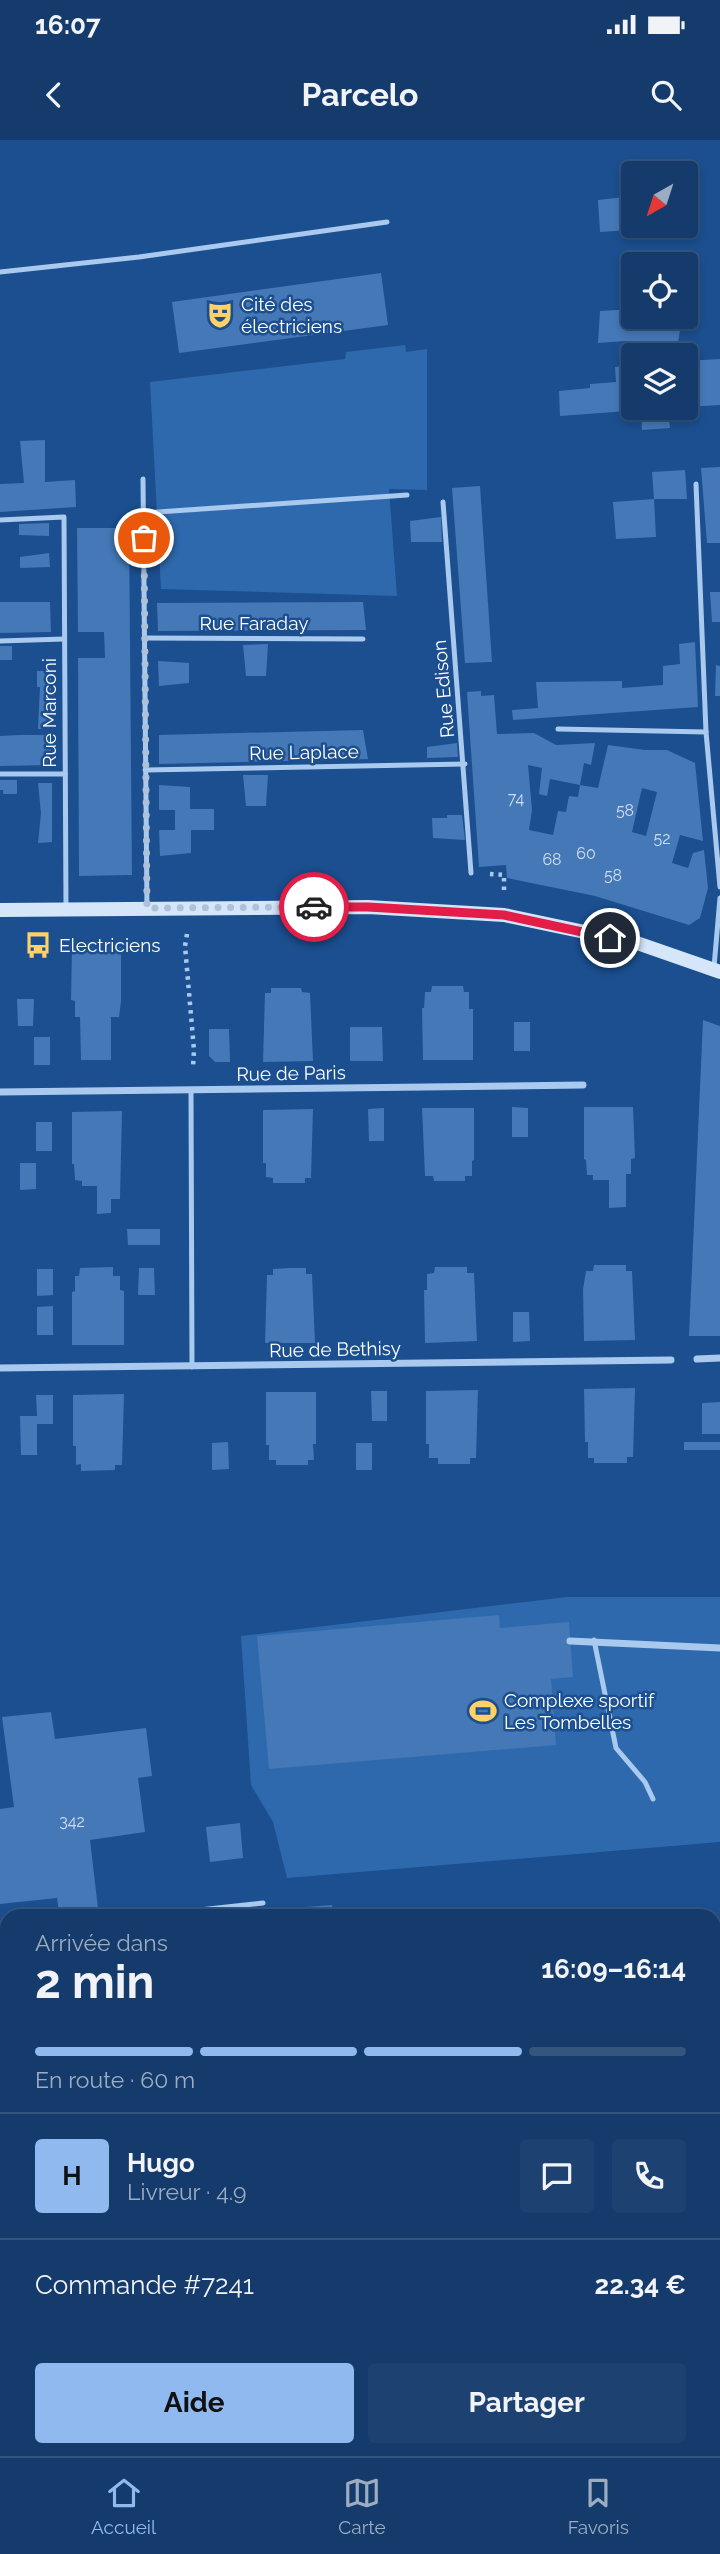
<!DOCTYPE html>
<html lang="fr">
<head>
<meta charset="utf-8">
<style>
  :root { --surface:#143b6b; --page:#1d4271; --text:#f1f3f6; --muted:#9dadc1; --line:#33557e; --accent:#90b9f0 }
  body { margin:0; font-family:Raleway,sans-serif; background:var(--page); color:var(--text); height:100vh; display:flex; flex-direction:column; font-size:26px; white-space:nowrap }
  * { box-sizing:border-box; margin:0 }
  p { font-size:23px; color:var(--muted) }
  .icon { flex:none; width:38px; height:38px; fill:none; stroke:currentColor; stroke-width:2; stroke-linecap:round; stroke-linejoin:round }
  .map { position:relative; flex:1; overflow:hidden }
  .sheet { position:absolute; left:0px; top:1769px; width:721px; height:548px; display:flex; flex-direction:column; background:var(--surface); border-radius:21px 21px 0 0; box-shadow:0 4px 10px #0003,0 0 0 2px var(--line) }
  .sheet>* { flex:none }
  .needle { width:46px; rotate:219deg }
  .controls { position:absolute; left:621px; top:21px; display:grid; gap:14px }
  .controls a { display:grid; place-items:center; width:77px; height:77px; border-radius:7px; background:var(--surface); box-shadow:0 4px 10px #0003,0 0 0 2px var(--line); font-size:35px }
  .pin { position:absolute; display:grid; place-items:center; width:60px; height:60px; color:#fff; margin:-30px; border:4px solid #fff; border-radius:50%; box-shadow:0 2px 7px #0007 }
  .courier { position:absolute; display:grid; place-items:center; width:70px; height:70px; margin:-35px; border:5px solid #e11d48; border-radius:50%; background:#fff; color:#222; box-shadow:0 2px 9px #0007 }
  .headline em { font-style:normal; font-weight:700 }
  .headline div { display:flex; flex-direction:column-reverse }
  .headline { display:flex; align-items:center; justify-content:space-between; height:119px; padding:0 35px }
  h1 { font-size:46px; font-weight:700; line-height:52px }
  .bar { display:grid; grid-template-columns:repeat(4,1fr); gap:10px 7px; align-content:center; height:84px; padding:0 35px }
  .bar i { height:9px; border-radius:5px; background:var(--line) }
  .bar .on { background:var(--accent) }
  .bar p { grid-column:span 4 }
  .line { display:flex; align-items:center; gap:18px; padding:0 35px; border-top:2px solid var(--line) }
  .line div { flex:1 }
  .round { display:grid; place-items:center; flex:none; width:74px; height:74px; border-radius:7px; background:var(--page) }
  .cta { display:flex; gap:14px; margin-top:auto; padding:14px 35px }
  .cta a { flex:1; height:80px; border-radius:7px; background:var(--accent); color:#111; font-size:28px; font-weight:700; line-height:80px; text-align:center }
  .cta a+a { background:var(--page); color:var(--text) }
  .status { display:flex; justify-content:space-between; align-items:center; height:49px; padding:0 35px; background:var(--surface); direction:ltr }
  .status svg { height:19px; fill:currentColor }
  header { display:flex; justify-content:space-between; align-items:center; height:91px; padding:0 35px; background:var(--surface); font-size:32px; font-weight:700 }
  .dock { display:flex; justify-content:space-around; align-items:center; height:98px; border-top:2px solid var(--line); background:var(--surface); font-size:19px; color:var(--muted) }
  .dock a { display:grid; justify-items:center; gap:4px }
  .dock .on { color:var(--accent) }
  .map>svg:first-child { display:block }
  .green { fill:#2e69ad }
  .building { fill:#4478b7; fill-rule:evenodd }
  .lines { fill:none; stroke-linecap:round; stroke-linejoin:round }
  .path { stroke:#a9c9ee; stroke-width:4.5; stroke-dasharray:3.5 5; stroke-linecap:butt }
  .lane { stroke:#a9c9ee; stroke-width:5 }
  .street { stroke:#a9c9ee; stroke-width:7 }
  .secondary { stroke:#d6e6fa; stroke-width:14 }
  .done { stroke:#afc1d8; stroke-width:7; stroke-dasharray:0 12.6 }
  .route { stroke:#e11d48; stroke-width:9 }
  .labels { text-anchor:middle; dominant-baseline:central; stroke-width:5; stroke-linejoin:round; paint-order:stroke }
  .number-label { font-size:16px; fill:#d0dded }
  .poi-label { font-size:19px; fill:#fff; stroke:#1b4f8f; text-anchor:start }
  .street-label { font-size:19px; fill:#fff; stroke:#1b4f8f }
</style>
</head>
<body>
<div class="status"><b>16:07</b><svg viewBox="0 0 49 12"><path d="M0 12V9h3v3zM5 12V6h3v6zM10 12V3h3v9zM15 12V0h3v12zM26 1h20v11H26zM47 4h2v5h-2z"/></svg></div>
<header><svg class="icon" aria-label="back" viewBox="0 0 24 24"><path d="M15 5l-7 7 7 7"/></svg>Parcelo<svg class="icon" aria-label="search" viewBox="0 0 24 24"><circle cx="10" cy="10" r="6"/><path d="M15 15l6 6"/></svg></header>
<div class="map">
<svg width="720" height="2316" viewBox="0 0 720 2316">
  <rect width="100%" height="100%" fill="#1b4f8f"/>
  <g class="green">
    <path d="M405 205 406 212 427 209V350L389 349 397 456 161 449 150 242 345 219 346 212Z"/>
    <path d="M567 1457H720V1702L287 1738 273 1682 251 1645 241 1496Z"/>
  </g>
  <g class="building">
    <path d="M634 56V86H643V89L600 92 598 60Z"/>
    <path d="M381 133 388 185 179 213 172 162Z"/>
    <path d="M634 169V177H682L678 203 639 206V203L625 201 598 203 600 171Z"/>
    <path d="M720 219V265L686 267V221Z"/>
    <path d="M628 226 629 228H634V268H668L670 288 642 290 641 270 560 276 559 251 590 248V244L616 242 615 227Z"/>
    <path d="M45 300V342L75 340 76 367 0 372V344L24 343 20 301Z"/>
    <path d="M720 327V403H707L701 328Z"/>
    <path d="M685 330 687 359H654L652 332Z"/>
    <path d="M480 346 492 522 465 523 452 348Z"/>
    <path d="M654 359 656 397 616 399 613 362Z"/>
    <path d="M441 377 442 402H411L410 381Z"/>
    <path d="M49 383V396L19 395V384Z"/>
    <path d="M77 388H129L132 735 79 736 78 518H105L104 492H78Z"/>
    <path d="M49 413 50 427 20 428V417Z"/>
    <path d="M710 452H720V482H712Z"/>
    <path d="M0 462H50L51 492 0 493Z"/>
    <path d="M363 462 366 490 158 491 157 463Z"/>
    <path d="M695 502 698 567 513 580 512 570 538 568 536 542 622 541V548L663 545V526L680 524 679 504Z"/>
    <path d="M268 504 266 536H246L243 505Z"/>
    <rect x="0" y="506" width="12" height="14"/>
    <path d="M158 521 189 523V543L159 546Z"/>
    <path d="M716 525 720 526V556H715Z"/>
    <path d="M37 531H51V589H38L40 547H37Z"/>
    <path d="M481 551V556L494 555 497 594 534 593 556 605 595 603 591 625 584 623 580 645 598 648 608 605 645 610H667L695 623 703 701 680 695 672 723 688 728 693 713 704 710 708 748 700 778 689 785 595 756 507 738 506 725 479 727 467 552ZM528 625 542 628 539 654 547 656 550 639 580 645 578 657 569 656 566 672 558 671 553 695 529 690 532 670ZM642 648 657 652 646 696 632 692Z"/>
    <path d="M363 590 368 619 159 624V595Z"/>
    <path d="M19 595H51V625L0 626V596Z"/>
    <path d="M457 603 458 617 427 618V607Z"/>
    <path d="M243 635H268L266 666H246Z"/>
    <path d="M0 640H17V654H3V650H0Z"/>
    <path d="M38 643H52V702L38 703 41 673Z"/>
    <path d="M159 645 190 647V669H214V690H191V713L160 716 159 690H175V670H159Z"/>
    <path d="M447 675H462L465 700 433 698 432 678H447Z"/>
    <path d="M121 807V861L119 877H111V920H81L80 877H75V861L71 860 72 808Z"/>
    <path d="M432 846H463L464 852H469V869H473V920H423L422 868H424L425 852H431Z"/>
    <path d="M271 848H301L302 852 310 853 313 921 263 922 265 853H271Z"/>
    <path d="M17 859H34L33 886H18Z"/>
    <path d="M703 880 720 886V1196H689Z"/>
    <rect x="514" y="882" width="16" height="29"/>
    <path d="M350 887H382L383 921H350Z"/>
    <path d="M209 889H229L230 922H215L209 916Z"/>
    <rect x="34" y="897" width="16" height="28"/>
    <path d="M512 967 528 968V997H512Z"/>
    <path d="M584 967H633L635 1018 631 1019V1034H626V1067L609 1068V1040H593V1035H587L586 1020 584 1019Z"/>
    <path d="M384 968V1001H369L368 969Z"/>
    <path d="M422 968H474V1020L472 1021V1036H465V1041H434L433 1036H425Z"/>
    <path d="M313 969 311 1038H305V1043H273V1038L266 1037V1023H263V970Z"/>
    <path d="M122 971 120 1059H111V1073L97 1074V1046H82V1041L75 1040 74 1024H72V972Z"/>
    <rect x="36" y="982" width="16" height="29"/>
    <path d="M20 1023H36V1049L20 1050Z"/>
    <path d="M127 1089H160V1105H128Z"/>
    <path d="M594 1125H626V1131H632L635 1200 584 1201 583 1149 586 1131H593Z"/>
    <path d="M113 1127V1136H120V1150L124 1151V1205H72V1152L75 1151V1136H79L80 1128Z"/>
    <path d="M435 1127H467V1133H474L477 1201 425 1203 424 1150H427V1134L434 1133Z"/>
    <path d="M139 1128H154L155 1155H138Z"/>
    <path d="M289 1128H306V1134H312L315 1203H265L267 1135H273V1129Z"/>
    <path d="M37 1129H53V1155L37 1156Z"/>
    <path d="M53 1166V1195H37V1167Z"/>
    <path d="M513 1172H529L530 1201 513 1202Z"/>
    <path d="M635 1248 633 1317H627V1323H594V1318H588V1302H585L584 1249Z"/>
    <path d="M478 1250 476 1318H470V1324H438V1318H429V1304H426V1251Z"/>
    <path d="M371 1251H387V1281H372Z"/>
    <path d="M266 1252H316V1304H313L314 1320H308V1325H276V1320H269V1305H266Z"/>
    <path d="M124 1254 122 1325H115V1330L81 1331V1324L76 1325V1306H73V1255Z"/>
    <path d="M36 1255H53V1284H37V1315H21L20 1276H37Z"/>
    <path d="M720 1262V1294H702V1263Z"/>
    <path d="M228 1302 229 1329 212 1330V1303Z"/>
    <rect x="684" y="1302" width="36" height="8"/>
    <rect x="356" y="1303" width="16" height="27"/>
    <path d="M499 1475 500 1488 569 1482 573 1537 551 1539 556 1605 269 1629 257 1496Z"/>
    <path d="M51 1572 55 1599 146 1588 152 1636 138 1638 145 1692 90 1700 98 1768 59 1772 57 1758 0 1764V1669L14 1667 2 1577Z"/>
    <path d="M240 1683 243 1718 210 1722 206 1687Z"/>
    <path d="M332 1765 333 1776H292V1768Z"/>
    <path d="M7 1815V1859H0V1816Z"/>
    <path d="M714 2031H720V2073L714 2074Z"/>
    <path d="M7 2047V2087L0 2089V2048Z"/>
    <path d="M157 2310H209L210 2316H157Z"/>
  </g>
  <g class="lines">
    <g class="path">
      <path d="M490 734 504 735V750"/>
      <path d="M187 794 185 806 194 910 193 928"/>
      <path d="M714 2275 720 2274"/>
      <path d="M471 2316 506 2310"/>
    </g>
    <g class="lane">
      <path d="M0 132 139 117 387 82"/>
      <path d="M143 339 147 768"/>
      <path d="M696 344 706 592 720 747"/>
      <path d="M443 362 471 733"/>
      <path d="M143 373 407 355"/>
      <path d="M0 380 64 377 66 769"/>
      <path d="M144 498 363 499"/>
      <path d="M0 501 64 499"/>
      <path d="M558 589 706 592"/>
      <path d="M145 630 465 624"/>
      <path d="M0 634H65"/>
      <path d="M714 827 720 758"/>
      <path d="M191 950 192 1227"/>
      <path d="M594 1500 616 1608 645 1642 653 1659"/>
      <path d="M145 1776 263 1763"/>
      <path d="M0 1801 7 1800"/>
    </g>
    <g class="street">
      <path d="M0 952 583 945"/>
      <path d="M697 1219 720 1218"/>
      <path d="M0 1228 671 1220"/>
      <path d="M570 1501 720 1508"/>
    </g>
    <path class="secondary" d="M0 770 368 767 504 775 637 803 720 832"/>
  </g>
  <g class="lines">
    <path class="done" d="M144 398 147 768 314 767"/>
    <path class="route" d="M314 767H368L504 775 610 798"/>
  </g>
  <defs>
    <symbol id="theatre-bare" viewBox="-9 -9 18 18"><path d="M-5-5.5Q0-4 5-5.5V0Q5 5 0 6Q-5 5-5 0ZM-3.3-2.5H-1v1.5H-3.3ZM1-2.5H3.3v1.5H1ZM-2.8 1Q0 5.5 2.8 1Z" fill="#ffd166" stroke="#1b4f8f" stroke-width="2.5" paint-order="stroke"/></symbol>
    <symbol id="bus-bare" viewBox="-9 -9 18 18"><path d="M-5-6H5V4H4V6H2V4H-2V6H-4V4H-5ZM-3.5-4V0h7V-4ZM-3.5 1.2v1.5H-2V1.2ZM2 1.2v1.5H3.5V1.2Z" fill="#ffd166" stroke="#1b4f8f" stroke-width="2.5" paint-order="stroke"/></symbol>
    <symbol id="stadium-bare" viewBox="-9 -9 18 18"><path d="M0-5a6.5 5 0 1 0 0 10a6.5 5 0 1 0 0-10ZM-3.5-1.8h7v3.6h-7Z" fill="#ffd166" stroke="#1b4f8f" stroke-width="2.5" paint-order="stroke"/></symbol>
  </defs>
  <g fill-rule="evenodd">
    <use href="#theatre-bare" x="201" y="156" width="38" height="38"/>
    <use href="#bus-bare" x="19" y="786" width="38" height="38"/>
    <use href="#stadium-bare" x="464" y="1552" width="38" height="38"/>
  </g>
  <g class="labels">
    <g class="number-label">
      <text x="516" y="658">74</text>
      <text x="625" y="670">58</text>
      <text x="662" y="698">52</text>
      <text x="586" y="713">60</text>
      <text x="552" y="719">68</text>
      <text x="613" y="735">58</text>
      <text x="72" y="1681">342</text>
    </g>
    <g class="poi-label">
      <text x="241" y="164">Cité des<tspan x="241" dy="22">électriciens</tspan></text>
      <text x="59" y="805">Electriciens</text>
      <text x="504" y="1560">Complexe sportif<tspan x="504" dy="22">Les Tombelles</tspan></text>
    </g>
    <g class="street-label">
      <text x="254" y="483">Rue Faraday</text>
      <text transform="translate(443 549) rotate(-95)">Rue Edison</text>
      <text transform="translate(49 573) rotate(-90)">Rue Marconi</text>
      <text transform="translate(304 612) rotate(-1)">Rue Laplace</text>
      <text transform="translate(291 933) rotate(-1)">Rue de Paris</text>
      <text transform="translate(335 1209) rotate(-1)">Rue de Bethisy</text>
    </g>
  </g>
</svg>
<div class="controls">
<a><svg class="needle" viewBox="-14 -14 28 28"><path d="M0-13l5 13h-10z" fill="#e53935"/><path d="M0 13l5-13h-10z" fill="#9dadc1"/></svg></a>
<a><svg class="icon" aria-label="locate" viewBox="0 0 24 24"><circle cx="12" cy="12" r="6"/><path d="M12 2v4M12 18v4M2 12h4M18 12h4"/></svg></a>
<a><svg class="icon" aria-label="layers" viewBox="0 0 24 24"><path d="M12 4l9 5-9 5-9-5zM3 14l9 5 9-5"/></svg></a>
</div>
<div class="pin" style="left:144px;top:398px;background:#ea580c"><svg class="icon" aria-label="bag" viewBox="0 0 24 24"><path d="M5 8h14l-1 12H6zM9 8a3 3 0 0 1 6 0"/></svg></div>
<div class="pin" style="left:610px;top:798px;background:#1f2937"><svg class="icon" aria-label="home" viewBox="0 0 24 24"><path d="M3 11l9-7 9 7M6 9v11h12V9"/></svg></div>
<div class="courier" style="left:314px;top:767px"><svg class="icon" aria-label="car" viewBox="0 0 24 24"><path d="M5 17H2v-5l4-1 3-4h7l3 4 3 1v5h-3M9 17h6M6 11h13"/><circle cx="7" cy="17" r="2"/><circle cx="17" cy="17" r="2"/></svg></div>
<section class="sheet">
<div class="headline"><div><h1>2 min</h1><p>Arrivée dans</p></div><em>16:09–16:14</em></div>
<div class="bar"><i class="on"></i><i class="on"></i><i class="on"></i><i></i><p>En route · 60 m</p></div>
<div class="line" style="height:126px"><b class="round" style="background:var(--accent);color:#111">H</b><div><b>Hugo</b><p>Livreur · 4.9</p></div><a class="round"><svg class="icon" aria-label="chat" viewBox="0 0 24 24"><path d="M4 5h16v11H9l-5 4z"/></svg></a><a class="round"><svg class="icon" aria-label="phone" viewBox="0 0 24 24"><path d="M5 4h4l2 5-3 2q2 4 5 5l2-3 5 2v4C11 20 4 13 5 4z"/></svg></a></div>
<div class="line" style="height:91px"><div>Commande #7241</div><b>22.34 €</b></div>
<div class="cta"><a>Aide</a><a>Partager</a></div>
</section>
</div>
<nav class="dock">
<a class="on"><svg class="icon" aria-label="home" viewBox="0 0 24 24"><path d="M3 11l9-7 9 7M6 9v11h12V9"/></svg>Accueil</a>
<a><svg class="icon" aria-label="map" viewBox="0 0 24 24"><path d="M3 6l6-2 6 2 6-2v14l-6 2-6-2-6 2zM9 4v14M15 6v14"/></svg>Carte</a>
<a><svg class="icon" aria-label="saved" viewBox="0 0 24 24"><path d="M7 4h10v16l-5-4-5 4z"/></svg>Favoris</a>
</nav>
</body>
</html>
